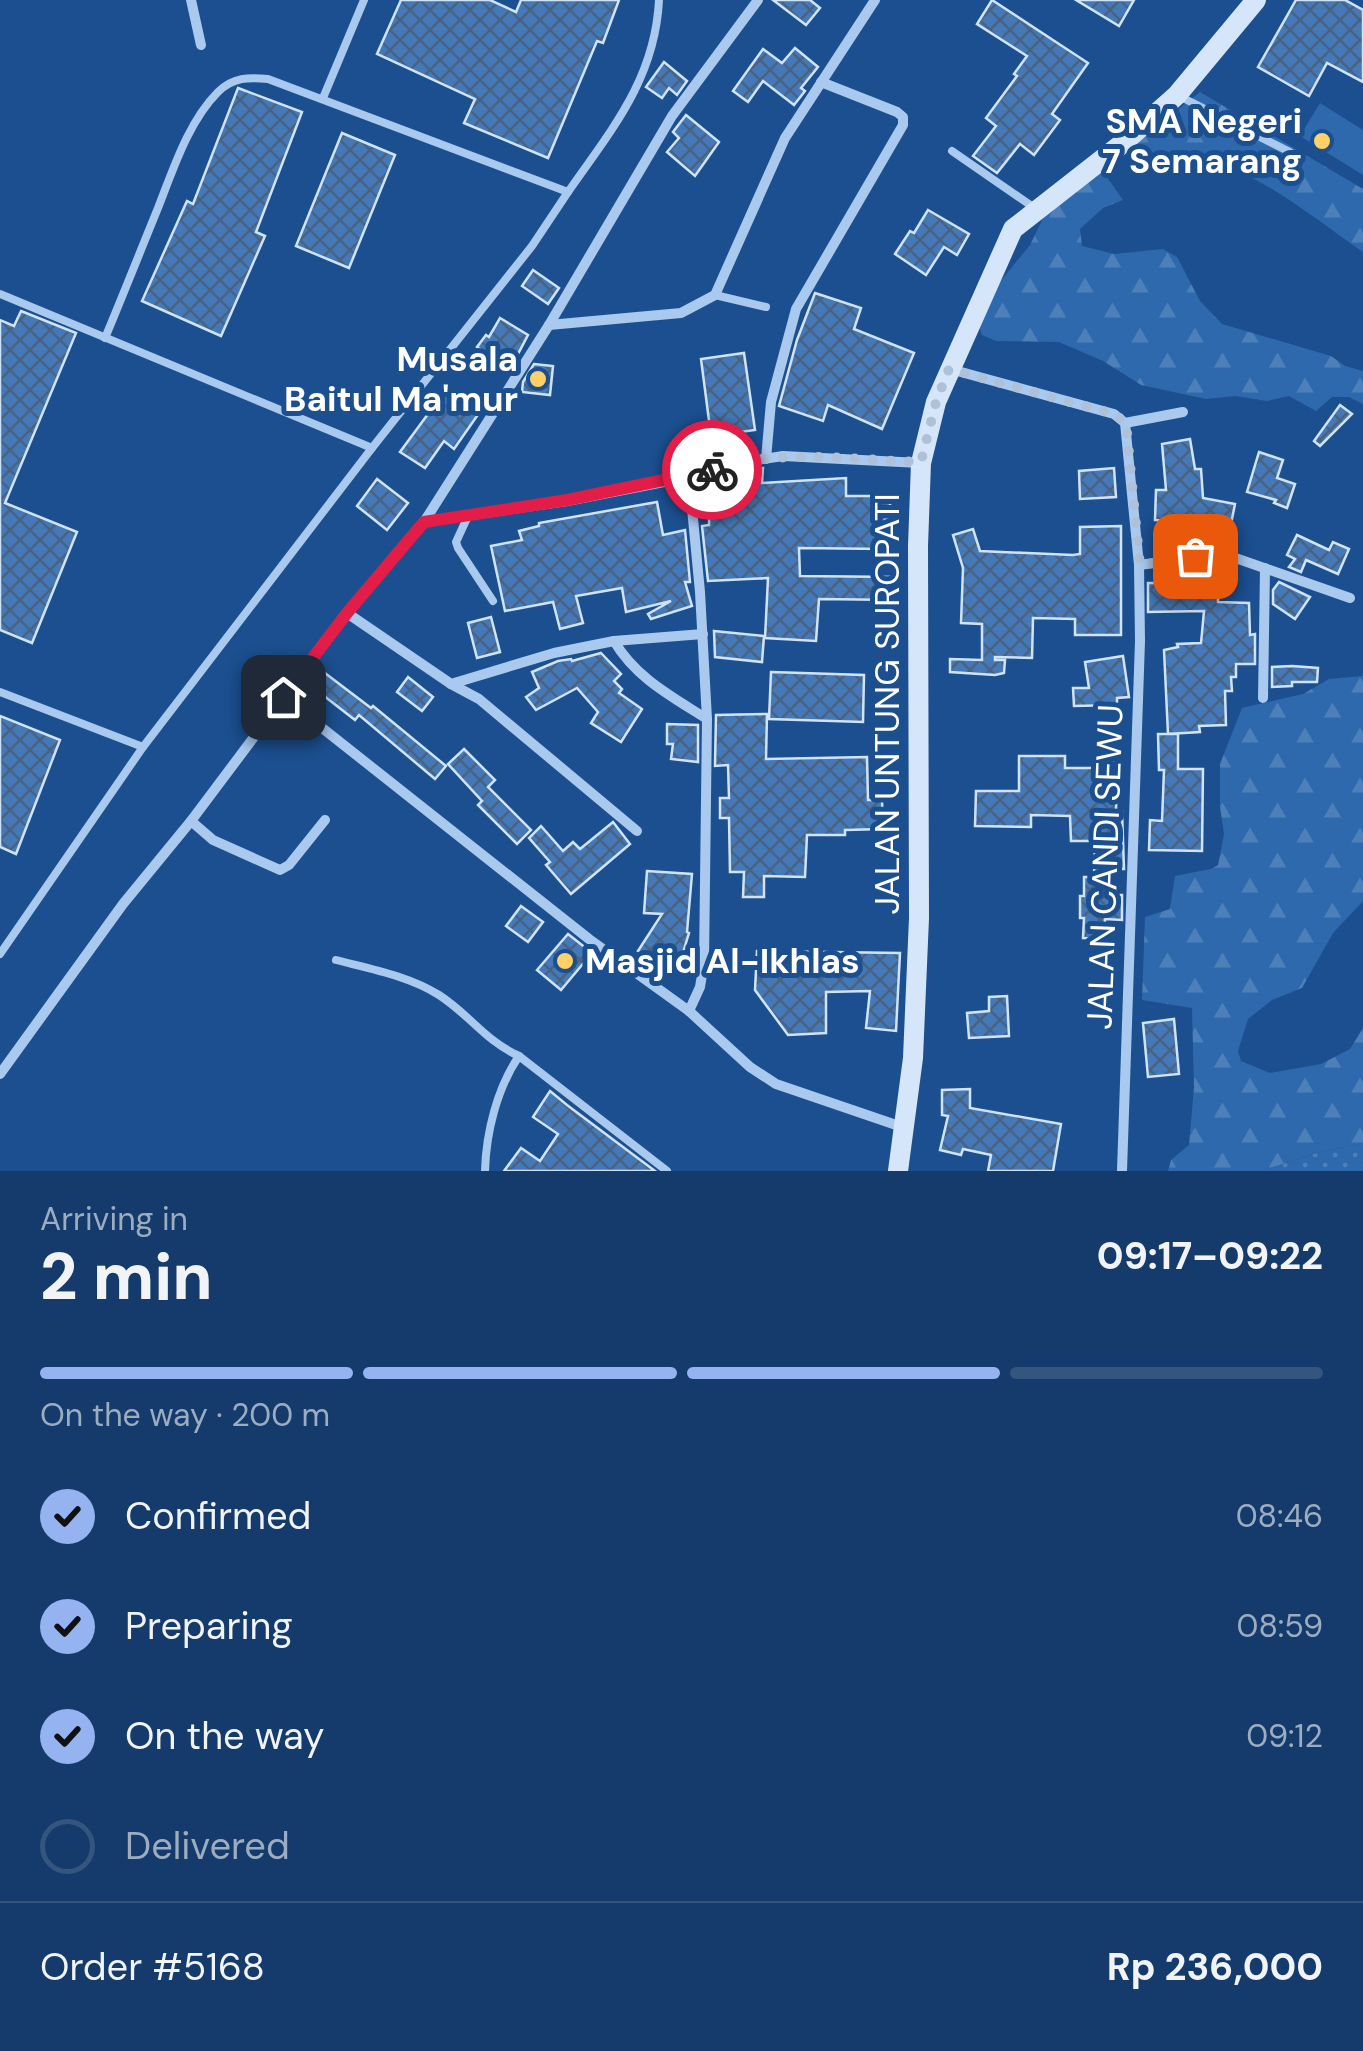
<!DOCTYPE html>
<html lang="en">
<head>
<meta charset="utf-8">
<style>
  :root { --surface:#143b6b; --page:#214673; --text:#f1f3f6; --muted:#9dadc1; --line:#33557e; --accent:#95b2f1 }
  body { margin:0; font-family:"DM Sans",sans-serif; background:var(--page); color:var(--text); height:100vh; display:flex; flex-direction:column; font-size:38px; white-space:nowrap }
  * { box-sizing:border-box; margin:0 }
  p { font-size:32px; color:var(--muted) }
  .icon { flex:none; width:55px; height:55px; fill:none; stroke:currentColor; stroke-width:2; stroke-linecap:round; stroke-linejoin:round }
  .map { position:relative; height:1171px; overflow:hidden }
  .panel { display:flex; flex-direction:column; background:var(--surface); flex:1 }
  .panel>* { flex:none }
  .pin { position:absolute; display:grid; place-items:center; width:85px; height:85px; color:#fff; margin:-42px; border-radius:20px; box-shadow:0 5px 15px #0006 }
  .courier { position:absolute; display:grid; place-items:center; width:100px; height:100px; margin:-50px; border:8px solid #e11d48; border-radius:50%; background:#fff; color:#222; box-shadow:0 2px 12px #0007 }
  .overview em { font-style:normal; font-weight:800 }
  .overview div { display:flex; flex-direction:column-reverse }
  .overview { display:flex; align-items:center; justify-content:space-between; height:170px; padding:0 40px }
  h1 { font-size:65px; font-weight:800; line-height:75px }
  .bar { display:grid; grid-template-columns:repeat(4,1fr); gap:15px 10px; align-content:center; height:120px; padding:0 40px }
  .bar i { height:12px; border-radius:8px; background:var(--line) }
  .bar .active { background:var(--accent) }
  .bar p { grid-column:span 4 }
  .line { display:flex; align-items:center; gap:25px; padding:0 40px; border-top:2px solid var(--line) }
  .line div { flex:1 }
  ol { padding:0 40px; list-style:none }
  li { display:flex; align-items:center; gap:30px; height:110px }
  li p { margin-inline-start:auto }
  li .icon { padding:10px; border-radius:50%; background:var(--accent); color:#111; stroke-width:4 }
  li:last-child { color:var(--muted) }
  li i { width:55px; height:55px; border:5px solid var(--line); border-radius:50% }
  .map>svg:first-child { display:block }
  .grass { fill:url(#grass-dots) }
  .forest { fill:url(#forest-firs) }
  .green { fill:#2e69ad }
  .building { fill:url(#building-cross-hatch); stroke:#cfe3fa; stroke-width:2.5 }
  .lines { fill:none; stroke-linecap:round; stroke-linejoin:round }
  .service { stroke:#a9c9ee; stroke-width:8 }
  .minor { stroke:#a9c9ee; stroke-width:10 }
  .secondary { stroke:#d6e6fa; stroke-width:20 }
  .done { stroke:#afc1d8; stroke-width:10; stroke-dasharray:0 18 }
  .route { stroke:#e11d48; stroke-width:12 }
  .poi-dot { fill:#ffd166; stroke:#1b4f8f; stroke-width:4 }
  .labels { text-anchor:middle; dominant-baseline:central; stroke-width:10; stroke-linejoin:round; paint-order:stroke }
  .poi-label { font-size:35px; font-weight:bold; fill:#fff; stroke:#1b4f8f; text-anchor:end }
  .street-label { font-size:35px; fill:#fff; stroke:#1b4f8f }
</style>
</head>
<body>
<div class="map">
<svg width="1363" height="1171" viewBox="0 0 1363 1171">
  <defs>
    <pattern id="grass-dots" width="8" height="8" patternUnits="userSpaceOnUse" patternTransform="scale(2.5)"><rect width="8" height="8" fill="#2e69ad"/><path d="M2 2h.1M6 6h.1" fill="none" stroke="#4d80b9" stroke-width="1.8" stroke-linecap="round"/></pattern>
    <pattern id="forest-firs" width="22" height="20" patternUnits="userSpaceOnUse" patternTransform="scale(2.5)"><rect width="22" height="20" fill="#2e69ad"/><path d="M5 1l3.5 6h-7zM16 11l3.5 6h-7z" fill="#4d80b9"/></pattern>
    <pattern id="building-cross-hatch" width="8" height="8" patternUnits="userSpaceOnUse" patternTransform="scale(2.5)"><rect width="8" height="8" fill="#4478b7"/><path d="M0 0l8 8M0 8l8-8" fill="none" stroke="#486282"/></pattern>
  </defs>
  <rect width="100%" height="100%" fill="#1b4f8f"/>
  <path class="grass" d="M1363 1143V1171H1261L1313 1154Z"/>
  <g class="forest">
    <path d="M1200 92 1363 189V252C1323 225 1262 174 1216 164 1193 160 1168 168 1147 174L1133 145Z"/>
    <path d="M1094 171 1104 173 1123 200 1103 208 1080 229 1082 246 1114 254 1163 249 1177 257 1200 301 1222 324 1331 356 1345 366 1363 371V404L1349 397H1332L1316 411 1289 396 1267 401 1235 396 1206 399 1141 385 1103 361 1059 342 996 341 982 335 979 326 996 287 1030 245 1047 210Z"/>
    <path d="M1363 676V901L1333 933 1302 988 1272 1000 1248 1019 1238 1051 1241 1061 1270 1073 1321 1064 1350 1049 1363 1028V1143L1313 1154 1261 1171H1168L1171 1160 1189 1145 1194 1087 1192 1008 1142 1000 1145 917 1170 909 1175 876 1211 869 1218 865 1224 834 1220 807V764L1242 708 1303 694 1329 679Z"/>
  </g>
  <path class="green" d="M1320 103 1363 130V175L1300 136Z"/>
  <g class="building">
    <path d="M401 0H490L516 12 521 0H619L603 43 597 41 548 158 464 123 475 99 377 54Z"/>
    <path d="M773 0H810L820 8 806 25Z"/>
    <path d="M992 0 1088 63 1052 114 1060 120 1034 155 1020 144 997 173 973 156 996 126 986 118 1017 76 1014 74 1027 56 977 24Z"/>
    <path d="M1076 0H1134L1119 26Z"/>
    <path d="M1296 0H1345L1363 10V82L1327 63 1309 96 1258 67Z"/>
    <path d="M795 48 818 67 801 88 805 91 794 105 763 81 748 102 733 91 763 49 782 63Z"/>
    <path d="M664 62 687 81 677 95 669 88 662 98 646 87Z"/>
    <path d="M238 88 302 112 256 232 265 236 221 336 142 301 187 201 193 204Z"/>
    <path d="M686 115 719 142 695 176 667 152 679 138 673 132Z"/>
    <path d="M342 133 395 155 349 268 296 246Z"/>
    <path d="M928 210 969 234 957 255 944 247 926 275 895 254 910 231 914 233Z"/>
    <path d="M533 270 559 288 548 304 522 286Z"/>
    <path d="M815 293 861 308 854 329 914 353 882 429 828 405 823 421 779 406 797 340Z"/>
    <path d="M21 311 76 333 5 503 77 532 32 643 0 630V320L14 326Z"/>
    <path d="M500 318 528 335 509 371 477 347 486 335 489 337Z"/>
    <path d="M744 353 755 430 711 436 701 359Z"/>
    <path d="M534 364 553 366 550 395 522 392 523 382Z"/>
    <path d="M445 391 477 416 454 449 444 441 425 468 400 452Z"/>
    <path d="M1340 405 1352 414 1320 446 1314 441Z"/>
    <path d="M1190 439 1195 469H1201L1203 498 1235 504 1229 534 1187 526 1188 521 1155 520 1156 490H1166L1162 444Z"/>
    <path d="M1259 452 1283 460 1277 478 1295 484 1287 508 1274 503 1276 500 1247 492Z"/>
    <path d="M763 468 762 483 846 478V496H890V520H885L884 549 799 548 800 576 897 577 896 600 819 599 816 641 765 638 768 578 708 581 702 526 709 525 710 480Z"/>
    <path d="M1114 468 1116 497 1080 499 1079 471Z"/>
    <path d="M377 479 408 503 387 530 357 506Z"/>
    <path d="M657 502 663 535 685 530 690 582H685L692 606 651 619 648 614 671 601 626 612 622 588 576 596 583 623 560 629 553 602 505 611 491 546 522 540 519 531 539 526V523Z"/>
    <path d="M1121 526V635H1075V619L1033 618 1032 658 995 657V660H1005L1004 673 995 675 950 672V659L982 660V624L961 623 963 568 953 535 973 529 980 551 1073 555 1080 554V527Z"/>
    <path d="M1297 535 1329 550 1333 542 1349 549 1338 574 1306 560 1301 572 1289 567 1295 559 1287 555Z"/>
    <path d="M1202 578H1218V602L1249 603 1250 635 1255 634V664H1236V677H1231L1232 691H1225L1226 725 1199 726 1200 732 1168 734 1164 650 1178 647 1177 644 1201 643 1204 611 1148 612V583H1202Z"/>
    <path d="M1279 582 1310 597 1295 619 1273 604V590Z"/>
    <path d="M491 617 500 652 477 658 468 623Z"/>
    <path d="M714 631 764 636 762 662 715 657Z"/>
    <path d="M601 653 621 674 614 681 622 689 619 693 642 709 621 742 591 723 598 712 577 688 536 710 526 697 539 688 532 672 558 661 571 659 572 661Z"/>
    <path d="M1123 656 1129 697 1117 698V705L1074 706 1073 688H1089L1085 662Z"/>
    <path d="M1292 666 1318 668 1317 682H1292V686L1272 687V667Z"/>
    <path d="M317 667 371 708 373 706 446 766 435 779 359 715 355 720 306 682Z"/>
    <path d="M771 672 864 675 863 722 769 719Z"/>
    <path d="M408 677 433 697 422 711 397 692Z"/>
    <path d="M767 714 766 759 867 757 868 800H882L883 829 845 830V835H807L805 877 764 876V897H743L744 872H730L729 818H720V798H729L728 765 715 766 716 715Z"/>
    <path d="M0 716 60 740 16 854 0 847Z"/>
    <path d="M667 724 698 725V762L671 759 673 744H667Z"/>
    <path d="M1158 734H1178V769H1203L1202 851 1149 850 1150 820 1162 821 1164 770H1159Z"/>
    <path d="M464 749 495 780 488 787 531 830 517 844 478 805 482 801 448 764Z"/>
    <path d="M1019 756H1065V768H1095V762H1117L1116 812H1122L1124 869H1111V895H1122V920L1105 919 1104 939 1083 938 1084 918H1080V896H1084V877H1094L1095 841H1071L1070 816 1031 815V827L975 826 976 791H1019Z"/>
    <path d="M613 822 630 844 571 894 546 865 550 862 529 838 541 826 563 851 573 842 580 849Z"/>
    <path d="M647 871 692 874 687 932 689 933 682 956 669 952 660 966 638 951 662 914 644 913Z"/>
    <path d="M521 906 543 922 528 942 506 926Z"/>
    <path d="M568 934 592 953 561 990 537 970Z"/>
    <path d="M757 951 900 953 896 1031 866 1028 870 991 826 992V1033L788 1035 755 990Z"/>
    <path d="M1007 996 1009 1036 969 1038 967 1013 989 1011V997Z"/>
    <path d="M1174 1019 1179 1074 1148 1077 1143 1023Z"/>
    <path d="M970 1089V1108L1061 1124 1053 1171H988L991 1155 963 1149 961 1155 940 1150 948 1116 942 1115V1090Z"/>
    <path d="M550 1091 567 1105 655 1171H504L521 1148 540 1161 558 1134 533 1117Z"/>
  </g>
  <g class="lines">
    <g class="service">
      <path d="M1181 97 1290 152"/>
      <path d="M323 98 364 0"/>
      <path d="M952 151 1036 209"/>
      <path d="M0 294 372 448 143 747"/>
      <path d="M715 295 766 307"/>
      <path d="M105 338C123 295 140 252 158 208 173 170 188 122 218 92 233 77 249 77 268 79L568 192C612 129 655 79 659 0"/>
      <path d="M372 448 532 246 568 192"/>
      <path d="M468 516 456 542 458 548 493 601"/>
      <path d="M0 692 143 747 0 954"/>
      <path d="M336 960C371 969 409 976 439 995 470 1015 484 1040 519 1056"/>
      <path d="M485 1171C486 1133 497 1088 519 1056L667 1171"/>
    </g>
    <g class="minor">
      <path d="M191 0 201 45"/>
      <path d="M549 325 681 313 715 295 785 138 875 0"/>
      <path d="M950 369 1114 414 1125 423 1139 565 1140 641 1122 1171"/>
      <path d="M1125 423 1183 412"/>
      <path d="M766 459 771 402 796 309 903 125V117L897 112 821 82"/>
      <path d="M424 522 567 501 689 477 731 464 783 456 920 463"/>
      <path d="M1139 565 1224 554 1350 598"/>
      <path d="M347 613 451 684 479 699 637 831"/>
      <path d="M614 641C636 678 671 696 707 719"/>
      <path d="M451 684 554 653 614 641 703 634"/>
      <path d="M283 697 589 939 689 1011 750 1067 776 1084 905 1128"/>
      <path d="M1263 698 1265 568"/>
      <path d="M325 820 289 865 280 870 213 840 191 821 347 613 424 522 549 325 672 116 758 0"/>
      <path d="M689 1011 700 987 704 963 707 719 700 592 689 477"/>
      <path d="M0 1074 123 904 191 821"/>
    </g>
    <path class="secondary" d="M898 1171 913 1058 919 918 918 546 921 463 936 402 1013 229 1123 143 1177 95 1256 0"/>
  </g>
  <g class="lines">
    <path class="done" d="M712 470C779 448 852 460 921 462L936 402 949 369 1114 414 1126 423 1140 565 1195 556"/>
    <path class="route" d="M283 697 347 613 424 522 567 500 712 470"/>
  </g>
  <g class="poi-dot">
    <circle cx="1322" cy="141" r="10"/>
    <circle cx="538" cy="379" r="10"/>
    <circle cx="565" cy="961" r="10"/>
  </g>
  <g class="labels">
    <g class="poi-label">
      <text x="1302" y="121">SMA Negeri<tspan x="1302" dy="40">7 Semarang</tspan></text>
      <text x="518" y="359">Musala<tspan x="518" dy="40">Baitul Ma'mur</tspan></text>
      <text x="585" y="961" text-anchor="start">Masjid Al-Ikhlas</text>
    </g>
    <g class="street-label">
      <text transform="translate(887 704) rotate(-90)">JALAN UNTUNG SUROPATI</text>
      <text transform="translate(1105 867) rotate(-88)">JALAN CANDI SEWU</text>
    </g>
  </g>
</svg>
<div class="pin" style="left:1195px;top:556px;background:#ea580c"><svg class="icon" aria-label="bag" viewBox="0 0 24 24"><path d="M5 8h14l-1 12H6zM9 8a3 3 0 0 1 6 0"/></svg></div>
<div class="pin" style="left:283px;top:697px;background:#1f2937"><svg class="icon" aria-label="home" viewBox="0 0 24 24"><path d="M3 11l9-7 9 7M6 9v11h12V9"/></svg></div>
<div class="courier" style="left:712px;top:470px"><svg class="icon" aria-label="bike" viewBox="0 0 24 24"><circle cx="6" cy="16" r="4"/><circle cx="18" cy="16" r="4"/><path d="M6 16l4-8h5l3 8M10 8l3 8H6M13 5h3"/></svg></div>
</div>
<section class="panel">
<div class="overview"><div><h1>2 min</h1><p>Arriving in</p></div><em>09:17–09:22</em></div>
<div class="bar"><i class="active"></i><i class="active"></i><i class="active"></i><i></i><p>On the way · 200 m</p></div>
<ol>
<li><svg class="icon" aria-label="check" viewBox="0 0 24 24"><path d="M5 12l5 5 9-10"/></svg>Confirmed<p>08:46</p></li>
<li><svg class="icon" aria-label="check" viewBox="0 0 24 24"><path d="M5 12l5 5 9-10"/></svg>Preparing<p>08:59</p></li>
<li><svg class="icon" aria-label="check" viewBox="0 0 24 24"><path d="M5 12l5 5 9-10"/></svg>On the way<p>09:12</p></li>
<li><i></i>Delivered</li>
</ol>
<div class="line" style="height:130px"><div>Order #5168</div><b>Rp 236,000</b></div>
</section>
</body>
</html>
